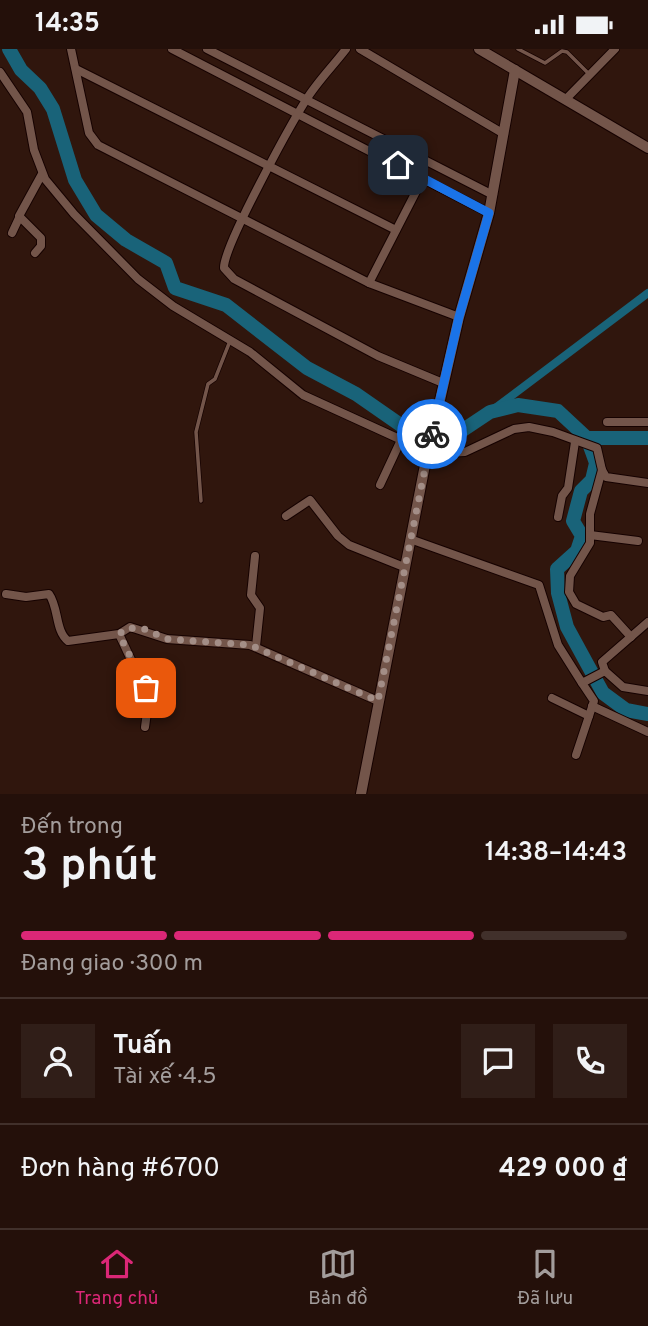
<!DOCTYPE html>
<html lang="vi">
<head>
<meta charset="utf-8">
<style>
  :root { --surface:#24100a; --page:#301e18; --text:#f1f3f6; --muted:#a39d9c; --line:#41302b; --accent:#db2777 }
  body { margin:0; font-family:Overpass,sans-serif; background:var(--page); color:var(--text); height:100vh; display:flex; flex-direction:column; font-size:26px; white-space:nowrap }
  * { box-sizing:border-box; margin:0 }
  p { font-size:23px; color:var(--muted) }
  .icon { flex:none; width:38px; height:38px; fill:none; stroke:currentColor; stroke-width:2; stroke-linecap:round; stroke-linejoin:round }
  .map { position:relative; height:745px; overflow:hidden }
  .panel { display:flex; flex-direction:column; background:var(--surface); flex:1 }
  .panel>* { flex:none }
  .pin { position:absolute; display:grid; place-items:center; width:60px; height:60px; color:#fff; margin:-30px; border-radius:14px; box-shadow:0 4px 10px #0006 }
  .courier { position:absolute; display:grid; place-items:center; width:70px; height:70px; margin:-35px; border:5px solid #1a73e8; border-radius:50%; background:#fff; color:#222; box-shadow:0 2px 9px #0007 }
  .headline em { font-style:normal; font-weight:600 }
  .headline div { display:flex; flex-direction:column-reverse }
  .headline { display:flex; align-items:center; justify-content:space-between; height:119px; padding:0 21px }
  h1 { font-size:46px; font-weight:600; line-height:52px }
  .bar { display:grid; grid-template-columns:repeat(4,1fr); gap:10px 7px; align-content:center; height:84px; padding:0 21px }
  .bar i { height:9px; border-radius:5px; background:var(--line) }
  .bar .current { background:var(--accent) }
  .bar p { grid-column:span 4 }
  .line { display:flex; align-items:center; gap:18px; padding:0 21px; border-top:2px solid var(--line) }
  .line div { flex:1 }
  .round { display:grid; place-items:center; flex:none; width:74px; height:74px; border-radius:0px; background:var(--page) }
  .status { display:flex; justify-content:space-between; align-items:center; height:49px; padding:0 35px; background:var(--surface); direction:ltr }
  .status svg { height:19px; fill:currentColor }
  .tab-bar { display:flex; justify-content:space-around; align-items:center; height:98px; border-top:2px solid var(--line); background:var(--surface); font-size:19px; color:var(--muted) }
  .tab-bar a { display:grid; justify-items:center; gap:4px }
  .tab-bar .current { color:var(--accent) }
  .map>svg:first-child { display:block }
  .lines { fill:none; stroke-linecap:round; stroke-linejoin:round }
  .canal { stroke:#196379; stroke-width:8 }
  .river { stroke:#196379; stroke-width:14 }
  .lane-casing { stroke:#160200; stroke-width:5 }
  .street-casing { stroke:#160200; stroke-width:10 }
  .secondary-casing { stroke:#160200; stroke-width:12 }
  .lane { stroke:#73554a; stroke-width:3.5 }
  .street { stroke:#73554a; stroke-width:8 }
  .secondary { stroke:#73554a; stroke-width:10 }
  .done { stroke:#a38e87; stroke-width:7; stroke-dasharray:0 12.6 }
  .route { stroke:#1a73e8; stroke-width:9 }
</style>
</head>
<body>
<div class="status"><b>14:35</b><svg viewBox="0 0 49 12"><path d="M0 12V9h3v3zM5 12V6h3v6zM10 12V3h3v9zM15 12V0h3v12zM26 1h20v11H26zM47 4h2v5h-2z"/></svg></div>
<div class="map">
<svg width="648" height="745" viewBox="0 0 648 745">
  <rect width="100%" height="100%" fill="#30160d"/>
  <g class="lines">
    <path class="canal" d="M490 363 648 244"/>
    <g class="river">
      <path d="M9 0 21 21 40 39 53 60 75 131 96 166 126 191 166 214 175 239 226 256 307 319 356 345 415 386 454 387 490 363 518 356 558 362 587 389 596 414 592 431 581 442 573 472 582 487 577 502 557 520 558 544 567 578 603 644 626 661 648 665"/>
      <path d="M587 389H648"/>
    </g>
    <defs>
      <g id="lane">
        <path d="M518 0 545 14 562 2 567 3 589 25"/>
        <path d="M201 452 196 383 208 335 215 330 230 292"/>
      </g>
      <g id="street">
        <path d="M71 0 89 84 98 96 369 234 459 268"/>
        <path d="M172 0 489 164"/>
        <path d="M207 0 493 146"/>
        <path d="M346 0C333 17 317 33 306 51 291 75 223 198 224 219L234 230 378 307 443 334"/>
        <path d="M360 0 504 85"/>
        <path d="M76 20 396 181"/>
        <path d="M0 23 27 63 34 101 45 130 74 165 138 230 173 257 250 303 303 346 428 403"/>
        <path d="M566 50 615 0"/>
        <path d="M12 184 19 169"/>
        <path d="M35 204 41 197V189L19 167 42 125"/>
        <path d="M369 234 423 129"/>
        <path d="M607 373H648"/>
        <path d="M428 405 465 403 514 380 529 378 553 383 597 399 602 421 606 428 648 434"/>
        <path d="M602 421 590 465V494L570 527 569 543 576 555 603 568 611 566 631 588"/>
        <path d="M380 436 401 391"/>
        <path d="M286 467 310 451 338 487 349 496 404 518"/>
        <path d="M558 468 562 447 568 439 575 393"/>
        <path d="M590 486 638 492"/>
        <path d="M410 490 539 536 558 596 582 634 605 622 623 638 648 642"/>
        <path d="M255 507 251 546 260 559 256 597"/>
        <path d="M6 545 26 548 49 545C59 559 55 582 68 592L119 585 130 578 167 590 250 596 378 652"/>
        <path d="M119 585 149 649 145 678"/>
        <path d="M605 622 602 613 648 573"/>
        <path d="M552 649 589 667"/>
        <path d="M592 657 648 683"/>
        <path d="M576 706 594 652 582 634"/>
      </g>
      <g id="secondary">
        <path d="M479 0 648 99"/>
        <path d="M361 745 424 421 459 268 489 164 515 21"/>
      </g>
    </defs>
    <use href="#lane" class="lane-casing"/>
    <use href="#street" class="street-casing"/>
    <use href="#secondary" class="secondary-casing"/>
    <use href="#lane" class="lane"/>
    <use href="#street" class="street"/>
    <use href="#secondary" class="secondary"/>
  </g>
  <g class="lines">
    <path class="done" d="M146 639 119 585 127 579 144 580 167 590 250 596 378 652 432 385"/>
    <path class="route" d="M398 116 489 164 459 268 432 385"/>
  </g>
</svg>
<div class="pin" style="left:146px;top:639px;background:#ea580c"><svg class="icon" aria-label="bag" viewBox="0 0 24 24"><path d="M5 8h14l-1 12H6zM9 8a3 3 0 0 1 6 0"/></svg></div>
<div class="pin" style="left:398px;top:116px;background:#1f2937"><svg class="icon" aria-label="home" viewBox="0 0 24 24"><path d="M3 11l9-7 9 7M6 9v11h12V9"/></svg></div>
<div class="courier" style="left:432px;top:385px"><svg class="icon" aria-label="bike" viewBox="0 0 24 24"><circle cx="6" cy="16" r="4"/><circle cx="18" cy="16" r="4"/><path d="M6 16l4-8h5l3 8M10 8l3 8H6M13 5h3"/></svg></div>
</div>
<section class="panel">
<div class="headline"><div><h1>3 phút</h1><p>Đến trong</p></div><em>14:38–14:43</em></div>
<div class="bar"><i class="current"></i><i class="current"></i><i class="current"></i><i></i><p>Đang giao · 300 m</p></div>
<div class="line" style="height:126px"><a class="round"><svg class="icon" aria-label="person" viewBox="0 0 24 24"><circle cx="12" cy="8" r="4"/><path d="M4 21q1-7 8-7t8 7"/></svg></a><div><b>Tuấn</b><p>Tài xế · 4.5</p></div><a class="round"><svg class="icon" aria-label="chat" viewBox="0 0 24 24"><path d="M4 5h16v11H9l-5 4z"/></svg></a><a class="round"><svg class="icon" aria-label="phone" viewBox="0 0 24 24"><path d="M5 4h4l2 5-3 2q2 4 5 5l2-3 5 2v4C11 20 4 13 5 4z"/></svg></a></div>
<div class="line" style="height:91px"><div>Đơn hàng #6700</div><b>429 000 ₫</b></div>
</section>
<nav class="tab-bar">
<a class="current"><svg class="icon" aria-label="home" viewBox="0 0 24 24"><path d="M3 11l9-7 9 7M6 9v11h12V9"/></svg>Trang chủ</a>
<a><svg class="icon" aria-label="map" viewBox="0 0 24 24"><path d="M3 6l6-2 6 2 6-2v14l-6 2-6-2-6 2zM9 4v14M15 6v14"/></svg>Bản đồ</a>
<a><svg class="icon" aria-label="saved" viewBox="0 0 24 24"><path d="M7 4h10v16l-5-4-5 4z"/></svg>Đã lưu</a>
</nav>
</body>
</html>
